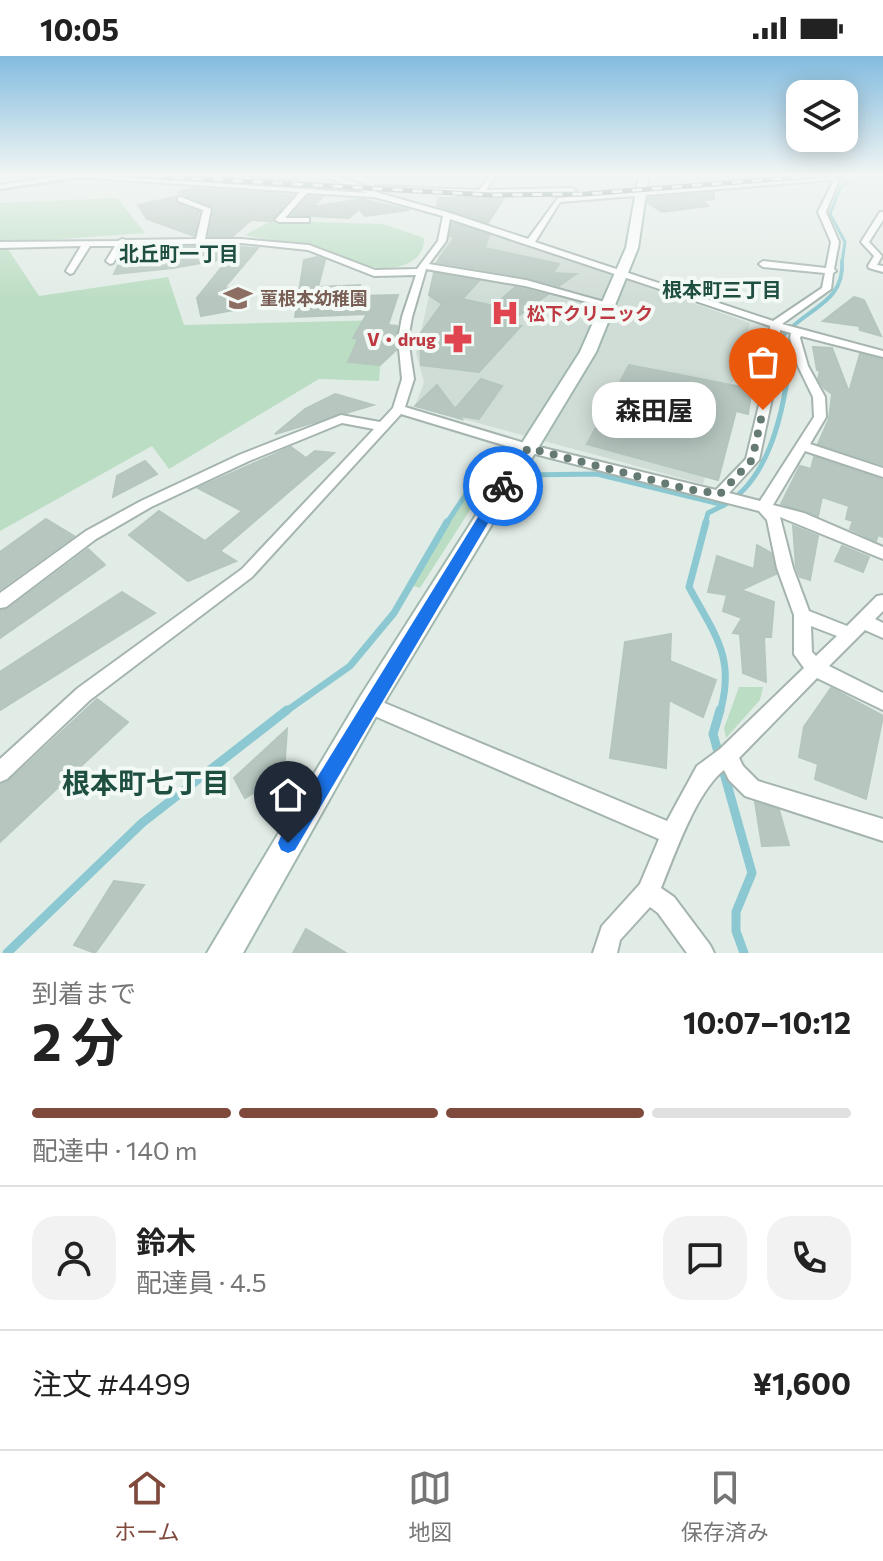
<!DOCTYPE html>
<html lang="ja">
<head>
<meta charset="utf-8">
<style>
  :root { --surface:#fff; --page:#f2f2f2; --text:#222; --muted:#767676; --line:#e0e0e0; --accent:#7f4a3c }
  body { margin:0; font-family:Commissioner,"Noto Sans JP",sans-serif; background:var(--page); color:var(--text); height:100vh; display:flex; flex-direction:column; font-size:30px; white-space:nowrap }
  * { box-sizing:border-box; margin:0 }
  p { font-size:26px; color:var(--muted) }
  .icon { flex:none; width:44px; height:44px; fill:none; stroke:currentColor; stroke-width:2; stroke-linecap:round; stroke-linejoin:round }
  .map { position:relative; height:897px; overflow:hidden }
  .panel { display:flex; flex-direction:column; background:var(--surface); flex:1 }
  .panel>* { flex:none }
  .buttons { position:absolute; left:786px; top:24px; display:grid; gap:16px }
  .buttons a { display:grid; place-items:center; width:72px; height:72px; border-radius:16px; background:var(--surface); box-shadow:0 4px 20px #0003; font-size:40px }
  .pin { position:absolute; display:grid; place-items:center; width:68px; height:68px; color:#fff; margin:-82px -34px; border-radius:50% 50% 50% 0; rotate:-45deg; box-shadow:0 0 8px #0007 }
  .pin .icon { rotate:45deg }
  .courier { position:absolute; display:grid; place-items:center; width:80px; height:80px; margin:-40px; border:6px solid #1a73e8; border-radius:50%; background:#fff; color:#222; box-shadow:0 2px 10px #0007 }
  .bubble { position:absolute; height:56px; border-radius:24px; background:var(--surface); box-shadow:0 4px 20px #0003; font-size:26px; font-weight:700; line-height:56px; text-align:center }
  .summary em { font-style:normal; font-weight:700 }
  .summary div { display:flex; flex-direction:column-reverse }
  .summary { display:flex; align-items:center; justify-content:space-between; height:136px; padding:0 32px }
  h1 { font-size:52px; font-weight:700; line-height:60px }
  .bar { display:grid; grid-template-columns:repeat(4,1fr); gap:12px 8px; align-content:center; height:96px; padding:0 32px }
  .bar i { height:10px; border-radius:6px; background:var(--line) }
  .bar .active { background:var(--accent) }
  .bar p { grid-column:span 4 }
  .line { display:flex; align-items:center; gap:20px; padding:0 32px; border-top:2px solid var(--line) }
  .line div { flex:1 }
  .round { display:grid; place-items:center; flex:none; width:84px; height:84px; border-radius:24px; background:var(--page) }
  .status { display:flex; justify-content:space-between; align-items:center; height:56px; padding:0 40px; background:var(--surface); direction:ltr }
  .status svg { height:22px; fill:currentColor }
  .dock { display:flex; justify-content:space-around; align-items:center; height:112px; border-top:2px solid var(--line); background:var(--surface); font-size:22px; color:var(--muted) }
  .dock a { display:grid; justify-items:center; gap:4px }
  .dock .active { color:var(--accent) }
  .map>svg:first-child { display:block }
  .built { fill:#d0dcd6 }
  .green { fill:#bbddc3 }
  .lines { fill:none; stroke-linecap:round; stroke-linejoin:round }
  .stream-far4 { stroke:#8bc8d1; stroke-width:3 }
  .stream-far3 { stroke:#8bc8d1; stroke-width:4 }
  .stream-far2 { stroke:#8bc8d1; stroke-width:5 }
  .stream-far1 { stroke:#8bc8d1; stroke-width:7 }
  .stream { stroke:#8bc8d1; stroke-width:9 }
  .building { fill:#b7c7c0; stroke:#b5c6be; stroke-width:2 }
  .street-casing { stroke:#a5b4ae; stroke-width:4 }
  .secondary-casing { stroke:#a1b8af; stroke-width:4 }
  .street { fill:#fff; fill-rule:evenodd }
  .secondary { fill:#fff; fill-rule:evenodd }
  .rail-casing { stroke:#5d7970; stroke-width:5 }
  .rail { stroke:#f3f9f5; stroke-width:3; stroke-dasharray:10; stroke-linecap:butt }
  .route { fill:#1a73e8 }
  .done { stroke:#657a73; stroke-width:8; stroke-dasharray:0 14.4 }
  .labels { text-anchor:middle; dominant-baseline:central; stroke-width:8; stroke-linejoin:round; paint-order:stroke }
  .far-education-label { font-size:18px; font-weight:bold; fill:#785e54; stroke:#f3f9f5; text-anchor:start }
  .far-health-label { font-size:18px; font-weight:bold; fill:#be3a42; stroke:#f3f9f5; text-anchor:start }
  .far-neighbourhood-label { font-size:20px; font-weight:bold; fill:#1e4f41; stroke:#f3f9f5 }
  .near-neighbourhood-label { font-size:28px; font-weight:bold; fill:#1e4f41; stroke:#f3f9f5 }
</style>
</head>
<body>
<div class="status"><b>10:05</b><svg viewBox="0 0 49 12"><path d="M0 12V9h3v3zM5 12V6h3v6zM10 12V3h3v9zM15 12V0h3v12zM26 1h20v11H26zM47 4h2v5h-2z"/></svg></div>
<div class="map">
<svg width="883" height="897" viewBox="0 0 883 897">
  <rect width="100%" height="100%" fill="#e2ece7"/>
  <path class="built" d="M463 167 750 267 703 428 415 350 424 326 416 297 439 197 446 187 449 169Z"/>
  <g class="green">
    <path d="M117 142 145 177 4 187 39 240 168 221 184 269 384 264 379 325 319 323 169 413 152 390 0 475V147Z"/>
    <path d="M271 165 383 168 424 182C425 208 395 215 373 211 352 207 333 195 313 190 290 185 268 185 245 179Z"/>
    <path d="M484 424 486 429 420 532 413 530C428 504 460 438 484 424Z"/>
    <path d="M739 631H763L760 644 726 682 724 672Z"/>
  </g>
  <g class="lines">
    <g class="stream-far4">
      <path d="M837 118 848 127 841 130 830 158 845 186 842 207"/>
      <path d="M0 134 108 118"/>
    </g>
    <path class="stream-far3" d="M788 321 783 280C806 252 845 247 842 205"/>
    <g class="stream-far2">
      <path d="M524 419 597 418 724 449C767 425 781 364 788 319"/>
      <path d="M446 468 474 426 485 420"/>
      <path d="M705 468 708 457 724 449"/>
    </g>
    <g class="stream-far1">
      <path d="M706 466 689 531C714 578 736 601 720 656"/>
      <path d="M285 656 350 610 394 557 447 466"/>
    </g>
    <g class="stream">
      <path d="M720 654 713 678 752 817 736 856V875L744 897"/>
      <path d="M7 897 142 767 287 654"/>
    </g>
  </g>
  <g class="building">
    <path d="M253 120 284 123 287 126H319L310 130 252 127Z"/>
    <path d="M192 132 293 139 271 165 251 164 233 180H209L214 152 178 136Z"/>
    <path d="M714 136V143L702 144 708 150 662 156 648 147V142Z"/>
    <path d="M308 140 323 141 312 151 361 143 409 154 365 160 359 153 349 162 292 159Z"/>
    <path d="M505 140 488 167 437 150 439 142Z"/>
    <path d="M175 141 177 148 199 156 194 180 147 163 138 149Z"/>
    <path d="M452 167 489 179 485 192 559 208 553 217 576 218 559 230 526 221 437 206 455 181 450 180Z"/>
    <path d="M221 190 258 192 224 232 253 236 239 253 201 260 197 242 229 202 173 212 114 218 126 192Z"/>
    <path d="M317 201 325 204 318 231 360 229 355 240 398 239 388 269 397 270 396 294 380 309 348 306 358 283 353 282 367 258 295 261 304 204Z"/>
    <path d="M434 217 479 225 462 243 494 250 515 231 547 239 507 268 521 270 479 316 421 309 420 278 442 248 429 239Z"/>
    <path d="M854 241 864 244 881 280 860 274 859 270 823 265Z"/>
    <path d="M813 291 832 292 849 336 860 298 883 304V409L818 388 829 363 832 338 824 332 818 323 820 315 817 314Z"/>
    <path d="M629 309 752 333 748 358 736 355 718 424 587 388Z"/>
    <path d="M481 323 502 330 479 363 460 360 462 363 415 350 437 329 455 353Z"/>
    <path d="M335 338 373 349 275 378 305 353Z"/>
    <path d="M291 391 306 402 315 395 334 397 220 495 236 505 188 525 129 479 159 455 205 485 242 455 198 432Z"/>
    <path d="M814 401 883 424V481L878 479 876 485 850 473 853 465 846 463 849 450 822 441 818 460 781 448 800 410 811 413Z"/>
    <path d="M145 405 157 418 113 441 117 420Z"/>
    <path d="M46 463 74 480 0 533V496Z"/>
    <path d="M793 470 818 480 810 524 800 521 796 511Z"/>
    <path d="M757 489 771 497 776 518 741 534 774 546 771 581H764L766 626 743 617 740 578 733 577 742 562 723 555 727 539 708 536 717 500 754 513Z"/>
    <path d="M842 490 869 501 863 516 835 505Z"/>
    <path d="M88 493 105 509 0 582V555L8 553Z"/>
    <path d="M122 536 155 557 0 654V616Z"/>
    <path d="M671 578 670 605 716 624 703 661 669 644 666 712 610 702 625 586Z"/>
    <path d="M831 632 883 660 866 743 815 723 818 708 799 701 804 671Z"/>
    <path d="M97 643 128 666 0 786V729L9 725Z"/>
    <path d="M287 673 284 717 245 742 234 722Z"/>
    <path d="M755 746 779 754 789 789 762 790Z"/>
    <path d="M114 825 144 829 95 897 74 889Z"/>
    <path d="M306 873 346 897H293Z"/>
  </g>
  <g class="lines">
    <defs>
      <g id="street">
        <path d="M72 118 367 137 319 118H327L366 130 379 137 450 157 528 183 558 142 831 120 839 124 826 156 839 186 834 213 836 215 833 217 831 233 782 268 883 295V301L801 280 800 282 808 310 825 341 826 361 810 388 883 412V421L805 395 773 449 804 457 883 491V503L780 461 793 512 809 555 847 570 877 540 883 539V555L875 563 883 567V582L865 574 829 610 883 637V654L817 622 739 702 743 710 758 725 883 763V785L745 740 729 724 724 714C696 736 675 798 661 832L674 841 710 889 714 897H687L658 857 650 851 620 884 617 897H593L602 870 640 828 659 783 363 655 360 649 363 643 369 641 375 643 667 765 697 710 720 693 804 612 794 598V559L777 512 767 464 759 455 523 395 401 358 252 521 90 644 7 723 0 726V703L78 632 242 513 374 373 342 367 249 405 151 451 96 483 6 551 0 552V537L86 475 141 445 239 399 341 359 380 366 393 352 402 323 398 283 402 261 416 219 374 220 308 194 241 187 124 189 113 207 110 208 106 205 115 190H90L73 217 70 218 66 215 81 190 0 192V186L118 185 122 183 126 184 196 183 203 154 178 145V141H181L211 153 205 183H241L309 189 375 214 417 213 438 185 443 160 374 141 307 137 285 162H309V166H279L275 164 300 136 75 121 0 133V129ZM830 124 833 126 818 156 831 186 826 212 763 205 759 208 763 211 825 217 822 232 773 265 535 186 560 146ZM450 163 770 270V304L746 403 716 434 531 389 405 351 414 323 408 283 412 261 426 213 525 230 610 252 615 249 526 224 429 208 446 185ZM780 274 791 277 790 282 798 310 813 341 814 361 760 445 729 437 759 404 780 304ZM811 570 837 580 816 600 812 596Z"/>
        <path d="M293 118H300L291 123H287V121Z"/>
        <path d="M491 118H497L486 134 572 132 576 134 572 136 481 138 377 134 373 132 377 130 479 134Z"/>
        <path d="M880 156H883V164L869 186 882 200 877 209 883 210V216L869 212 868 210 874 200 861 186Z"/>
      </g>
      <path id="secondary" d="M639 118H649L638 192 596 296 378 657 243 897H207L360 641 580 296 626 192Z"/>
    </defs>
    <use href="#street" class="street-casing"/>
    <use href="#secondary" class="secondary-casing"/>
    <use href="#street" class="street"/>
    <use href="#secondary" class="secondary"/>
    <defs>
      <path id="rail" d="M113 118 491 139 585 138 840 118"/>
    </defs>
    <use href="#rail" class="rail-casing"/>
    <use href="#rail" class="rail"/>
  </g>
  <linearGradient id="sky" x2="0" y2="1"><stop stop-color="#83bcdf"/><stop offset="0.49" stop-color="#f2f6f4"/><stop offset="1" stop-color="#f2f6f4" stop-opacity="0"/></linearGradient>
  <rect width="883" height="243" fill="url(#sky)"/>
  <path class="route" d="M503 425 510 430 295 794 288 797 281 794 278 787 281 780 499 427Z"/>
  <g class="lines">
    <path class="done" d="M503 430 528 392 687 433 720 438 752 404 763 354"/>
  </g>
  <defs>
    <symbol id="school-bare" viewBox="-9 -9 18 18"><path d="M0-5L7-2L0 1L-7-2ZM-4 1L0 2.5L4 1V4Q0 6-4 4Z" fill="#8d6e63" stroke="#f3f9f5" stroke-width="2.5" paint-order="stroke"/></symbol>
    <symbol id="hospital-bare" viewBox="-9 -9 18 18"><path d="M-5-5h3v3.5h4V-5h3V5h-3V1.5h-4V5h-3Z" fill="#e0444e" stroke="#f3f9f5" stroke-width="2.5" paint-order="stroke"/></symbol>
    <symbol id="pharmacy-bare" viewBox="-9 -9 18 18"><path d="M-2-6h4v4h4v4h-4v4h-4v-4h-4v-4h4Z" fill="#e0444e" stroke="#f3f9f5" stroke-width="2.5" paint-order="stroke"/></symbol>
  </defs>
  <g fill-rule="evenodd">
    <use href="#school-bare" x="218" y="222" width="40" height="40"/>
    <use href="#hospital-bare" x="485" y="237" width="40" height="40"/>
    <use href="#pharmacy-bare" x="438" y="263" width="40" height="40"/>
  </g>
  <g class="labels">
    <g class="far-education-label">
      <text x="260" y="242">菫根本幼稚園</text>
    </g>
    <g class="far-health-label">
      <text x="527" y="257">松下クリニック</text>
      <text x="436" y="283" text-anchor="end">V・drug</text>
    </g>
    <g class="far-neighbourhood-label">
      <text x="179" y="197">北丘町一丁目</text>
      <text x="722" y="233">根本町三丁目</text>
    </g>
    <g class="near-neighbourhood-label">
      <text x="146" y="726">根本町七丁目</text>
    </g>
  </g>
</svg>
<div class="buttons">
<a><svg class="icon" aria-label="layers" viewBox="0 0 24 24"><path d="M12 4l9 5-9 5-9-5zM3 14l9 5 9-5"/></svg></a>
</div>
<div class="pin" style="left:763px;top:354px;background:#ea580c"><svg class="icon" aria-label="bag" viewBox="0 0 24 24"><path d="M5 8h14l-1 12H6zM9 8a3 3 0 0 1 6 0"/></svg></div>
<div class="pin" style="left:288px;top:787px;background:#1f2937"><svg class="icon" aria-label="home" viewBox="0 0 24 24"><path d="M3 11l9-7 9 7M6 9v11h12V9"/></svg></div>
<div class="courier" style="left:503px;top:430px"><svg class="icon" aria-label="bike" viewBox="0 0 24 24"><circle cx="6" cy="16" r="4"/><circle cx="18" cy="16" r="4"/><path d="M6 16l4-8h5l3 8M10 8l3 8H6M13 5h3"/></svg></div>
<div class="bubble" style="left:592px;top:326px;width:124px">森田屋</div>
</div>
<section class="panel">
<div class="summary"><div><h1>2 分</h1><p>到着まで</p></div><em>10:07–10:12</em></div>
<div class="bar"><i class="active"></i><i class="active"></i><i class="active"></i><i></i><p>配達中 · 140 m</p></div>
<div class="line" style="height:144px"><a class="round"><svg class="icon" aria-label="person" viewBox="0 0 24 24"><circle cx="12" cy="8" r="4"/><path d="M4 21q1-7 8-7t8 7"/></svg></a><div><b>鈴木</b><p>配達員 · 4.5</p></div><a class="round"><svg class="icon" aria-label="chat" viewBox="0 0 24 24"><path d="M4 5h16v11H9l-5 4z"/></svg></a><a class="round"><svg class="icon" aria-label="phone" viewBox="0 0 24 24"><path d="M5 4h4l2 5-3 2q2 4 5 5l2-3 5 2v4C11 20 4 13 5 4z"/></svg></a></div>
<div class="line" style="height:104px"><div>注文 #4499</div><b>¥1,600</b></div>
</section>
<nav class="dock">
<a class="active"><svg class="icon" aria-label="home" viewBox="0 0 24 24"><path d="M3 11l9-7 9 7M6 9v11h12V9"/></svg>ホーム</a>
<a><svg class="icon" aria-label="map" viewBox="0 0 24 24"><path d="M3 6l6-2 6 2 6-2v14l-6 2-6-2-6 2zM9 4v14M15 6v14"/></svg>地図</a>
<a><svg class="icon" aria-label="saved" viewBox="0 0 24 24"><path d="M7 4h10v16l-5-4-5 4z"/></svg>保存済み</a>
</nav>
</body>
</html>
